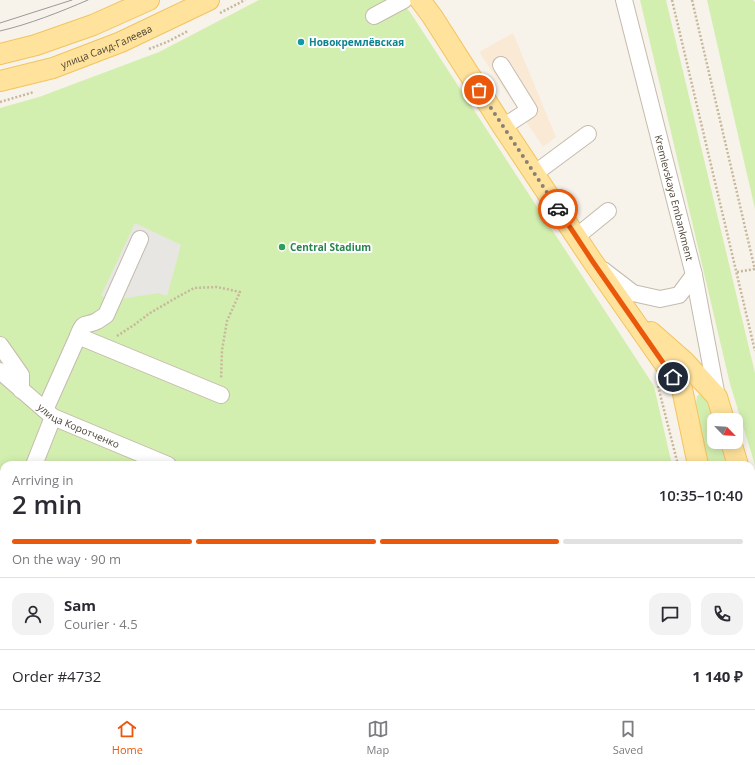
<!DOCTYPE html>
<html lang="en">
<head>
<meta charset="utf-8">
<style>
  :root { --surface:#fff; --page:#f2f2f3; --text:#2b2b33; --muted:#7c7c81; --line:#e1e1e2; --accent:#ea580c }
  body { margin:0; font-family:"Open Sans",sans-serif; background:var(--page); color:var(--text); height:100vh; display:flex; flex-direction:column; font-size:15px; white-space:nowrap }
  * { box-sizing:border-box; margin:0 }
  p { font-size:13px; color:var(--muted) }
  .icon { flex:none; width:22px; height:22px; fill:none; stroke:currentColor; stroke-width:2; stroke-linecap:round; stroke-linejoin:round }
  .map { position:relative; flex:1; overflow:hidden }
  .sheet { position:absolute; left:0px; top:461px; width:755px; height:248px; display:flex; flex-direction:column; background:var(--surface); border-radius:12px 12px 0 0; box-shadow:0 2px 10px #0003 }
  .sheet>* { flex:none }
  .needle { width:26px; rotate:115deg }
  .controls { position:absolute; left:707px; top:413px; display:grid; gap:8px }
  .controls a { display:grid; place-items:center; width:36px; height:36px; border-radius:8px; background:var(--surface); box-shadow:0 2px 10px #0003; font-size:20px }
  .pin { position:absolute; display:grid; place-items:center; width:34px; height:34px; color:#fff; margin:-17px; border:2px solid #fff; border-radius:50%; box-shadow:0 1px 4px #0007 }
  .courier { position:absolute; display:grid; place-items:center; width:40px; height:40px; margin:-20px; border:3px solid #ea580c; border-radius:50%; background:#fff; color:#222; box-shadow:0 1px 5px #0007 }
  .summary em { font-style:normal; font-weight:600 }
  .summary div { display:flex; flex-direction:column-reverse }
  .summary { display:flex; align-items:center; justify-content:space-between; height:68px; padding:0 12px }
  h1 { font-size:26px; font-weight:600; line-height:30px }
  .bar { display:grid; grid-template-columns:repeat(4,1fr); gap:6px 4px; align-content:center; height:48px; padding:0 12px }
  .bar i { height:5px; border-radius:3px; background:var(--line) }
  .bar .active { background:var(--accent) }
  .bar p { grid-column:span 4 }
  .line { display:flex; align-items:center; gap:10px; padding:0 12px; border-top:1px solid var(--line) }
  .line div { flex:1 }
  .round { display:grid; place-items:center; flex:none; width:42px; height:42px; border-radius:12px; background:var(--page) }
  .tab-bar { display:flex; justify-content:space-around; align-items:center; height:56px; border-top:1px solid var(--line); background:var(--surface); font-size:11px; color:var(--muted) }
  .tab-bar a { display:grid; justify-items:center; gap:2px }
  .tab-bar .active { color:var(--accent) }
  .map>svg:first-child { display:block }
  .commercial { fill:#faead5 }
  .green { fill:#d3efb0 }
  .parking { fill:#e8e6e2 }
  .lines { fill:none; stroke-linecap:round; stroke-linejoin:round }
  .minor-casing { stroke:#c4bbac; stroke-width:18 }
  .major-casing { stroke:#f2c45e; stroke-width:22 }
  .path { stroke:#c7b79b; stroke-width:2.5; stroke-dasharray:2 2; stroke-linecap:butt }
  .minor { stroke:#fff; stroke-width:16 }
  .major { stroke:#ffe29b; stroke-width:20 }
  .tram { stroke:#9a9a9a; stroke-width:1 }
  .done { stroke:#888176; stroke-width:4; stroke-dasharray:0 7.2 }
  .route { stroke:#ea580c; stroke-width:5 }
  .culture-dot { fill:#0f9aa8; stroke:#fff; stroke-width:1.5 }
  .leisure-dot { fill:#2e9e5b; stroke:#fff; stroke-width:1.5 }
  .labels { text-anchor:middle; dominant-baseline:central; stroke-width:4; stroke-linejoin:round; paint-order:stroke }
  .culture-label { font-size:10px; font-weight:bold; fill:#0d838f; stroke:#fff; text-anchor:start }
  .street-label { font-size:10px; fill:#4c4437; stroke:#fff }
  .leisure-label { font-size:10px; font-weight:bold; fill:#27864d; stroke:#fff; text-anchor:start }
</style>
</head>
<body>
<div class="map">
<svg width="755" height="709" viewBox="0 0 755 709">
  <rect width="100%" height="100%" fill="#f7f3eb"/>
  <path class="commercial" d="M513 33 556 137 543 147 479 52Z"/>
  <g class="green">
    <path d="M259 0H399L410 12 654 386 672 465H4V679L0 685V108L39 97 159 52Z"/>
    <path d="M640 0H666L755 373V465L730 384Z"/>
    <path d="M707 0H753L755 2V209Z"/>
    <path d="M700 394H702L708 400 714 420V442H722L730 465H708L696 403 697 396Z"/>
    <path d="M751 528 755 540V582L751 583Z"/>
    <path d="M754 626H755V652C753 643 749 635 754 626Z"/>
    <path d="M36 705H725L726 709H36Z"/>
  </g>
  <g class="parking">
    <path d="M135 223 181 245 167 296 158 293 115 300 101 296Z"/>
    <path d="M4 687V705H46L45 709H0V694Z"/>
  </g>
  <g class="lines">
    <defs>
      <g id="minor">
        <path id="s1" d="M624 0 694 275 717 397"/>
        <path d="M374 16 404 0"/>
        <path d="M501 65 529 110 503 127"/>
        <path d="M534 174 588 134"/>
        <path d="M576 237 608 211"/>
        <path d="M603 270 633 293 660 299 679 295 694 275"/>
        <path d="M78 336C84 319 86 327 97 321 100 319 103 317 106 315L140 239"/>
        <path d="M0 345 21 375V390"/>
        <path id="s2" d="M0 371 53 417 168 465"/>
        <path d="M45 410 78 336 221 395"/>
        <path d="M34 465 53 417"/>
        <path d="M0 551 4 541"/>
        <path d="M0 644 4 649"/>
        <path d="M701 705 702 709"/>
        <path d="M10 709 11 705"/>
      </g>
      <g id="major">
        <path d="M420 0 432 16 503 127 593 262 682 389 698 465"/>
        <path d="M0 54 36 45 93 25 149 0"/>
        <path id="s3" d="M0 81 53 68 121 42 209 0"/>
        <path d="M651 332 684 361 717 397 724 420"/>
        <path d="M731 442 738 465"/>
        <path d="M751 508 755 521"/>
        <path d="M751 591 755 590"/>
        <path d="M751 610H755"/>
        <path d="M751 691 755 706"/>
      </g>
    </defs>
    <use href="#minor" class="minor-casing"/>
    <use href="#major" class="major-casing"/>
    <g class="path">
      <path d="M672 0 755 351"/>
      <path d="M692 0 755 270"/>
      <path d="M220 13 245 0"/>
      <path d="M149 49 167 42 188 31"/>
      <path d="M0 102 34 92"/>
      <path d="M737 272 755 269"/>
      <path d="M117 336 134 325 150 313 174 299 194 288 217 287 240 292 227 321 222 350 221 379"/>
      <path d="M658 386 678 465"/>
    </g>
    <use href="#minor" class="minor"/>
    <use href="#major" class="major"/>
    <g class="tram">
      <path d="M0 23 72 0"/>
      <path d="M0 31C30 24 60 12 88 0"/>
    </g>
  </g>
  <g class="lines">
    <path class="done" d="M479 90 558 209"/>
    <path class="route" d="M558 209 593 262 673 377"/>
  </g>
  <circle class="culture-dot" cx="301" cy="42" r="4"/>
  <circle class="leisure-dot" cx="282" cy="247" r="4"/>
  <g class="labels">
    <g class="culture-label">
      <text x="309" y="42">Новокремлёвская</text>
    </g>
    <g class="street-label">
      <text stroke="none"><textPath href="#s3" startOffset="112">улица Саид-Галеева</textPath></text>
      <text stroke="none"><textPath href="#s1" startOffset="204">Kremlevskaya Embankment</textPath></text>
      <text stroke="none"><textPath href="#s2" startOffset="97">улица Коротченко</textPath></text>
    </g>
    <g class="leisure-label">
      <text x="290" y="247">Central Stadium</text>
    </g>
  </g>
</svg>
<div class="controls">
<a><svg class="needle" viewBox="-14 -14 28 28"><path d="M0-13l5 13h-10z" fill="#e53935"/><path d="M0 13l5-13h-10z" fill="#7c7c81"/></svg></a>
</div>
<div class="pin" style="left:479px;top:90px;background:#ea580c"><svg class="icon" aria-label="bag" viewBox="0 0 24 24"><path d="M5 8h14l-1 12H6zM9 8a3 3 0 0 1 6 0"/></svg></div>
<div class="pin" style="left:673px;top:377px;background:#1f2937"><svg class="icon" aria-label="home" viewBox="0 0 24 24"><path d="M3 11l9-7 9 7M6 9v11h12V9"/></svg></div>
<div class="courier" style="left:558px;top:209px"><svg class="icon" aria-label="car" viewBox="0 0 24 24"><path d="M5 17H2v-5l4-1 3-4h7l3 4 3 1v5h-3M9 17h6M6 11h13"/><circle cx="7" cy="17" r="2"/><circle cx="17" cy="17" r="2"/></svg></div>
<section class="sheet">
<div class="summary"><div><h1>2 min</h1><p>Arriving in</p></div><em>10:35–10:40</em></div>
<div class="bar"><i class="active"></i><i class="active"></i><i class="active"></i><i></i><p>On the way · 90 m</p></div>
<div class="line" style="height:72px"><a class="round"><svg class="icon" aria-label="person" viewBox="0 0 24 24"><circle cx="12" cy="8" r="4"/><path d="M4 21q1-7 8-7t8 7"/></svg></a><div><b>Sam</b><p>Courier · 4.5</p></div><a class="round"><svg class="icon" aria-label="chat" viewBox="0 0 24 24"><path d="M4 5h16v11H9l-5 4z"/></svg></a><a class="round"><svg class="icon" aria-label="phone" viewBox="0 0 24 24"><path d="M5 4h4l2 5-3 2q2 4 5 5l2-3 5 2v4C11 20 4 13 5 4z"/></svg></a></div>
<div class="line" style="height:52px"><div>Order #4732</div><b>1 140 ₽</b></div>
</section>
</div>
<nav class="tab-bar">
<a class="active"><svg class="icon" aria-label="home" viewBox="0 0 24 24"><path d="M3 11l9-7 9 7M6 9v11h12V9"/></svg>Home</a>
<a><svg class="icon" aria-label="map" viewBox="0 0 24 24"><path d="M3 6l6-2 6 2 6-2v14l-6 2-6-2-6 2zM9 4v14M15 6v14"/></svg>Map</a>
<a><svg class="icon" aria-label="saved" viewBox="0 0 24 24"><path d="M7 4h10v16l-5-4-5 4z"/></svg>Saved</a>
</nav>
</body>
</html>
